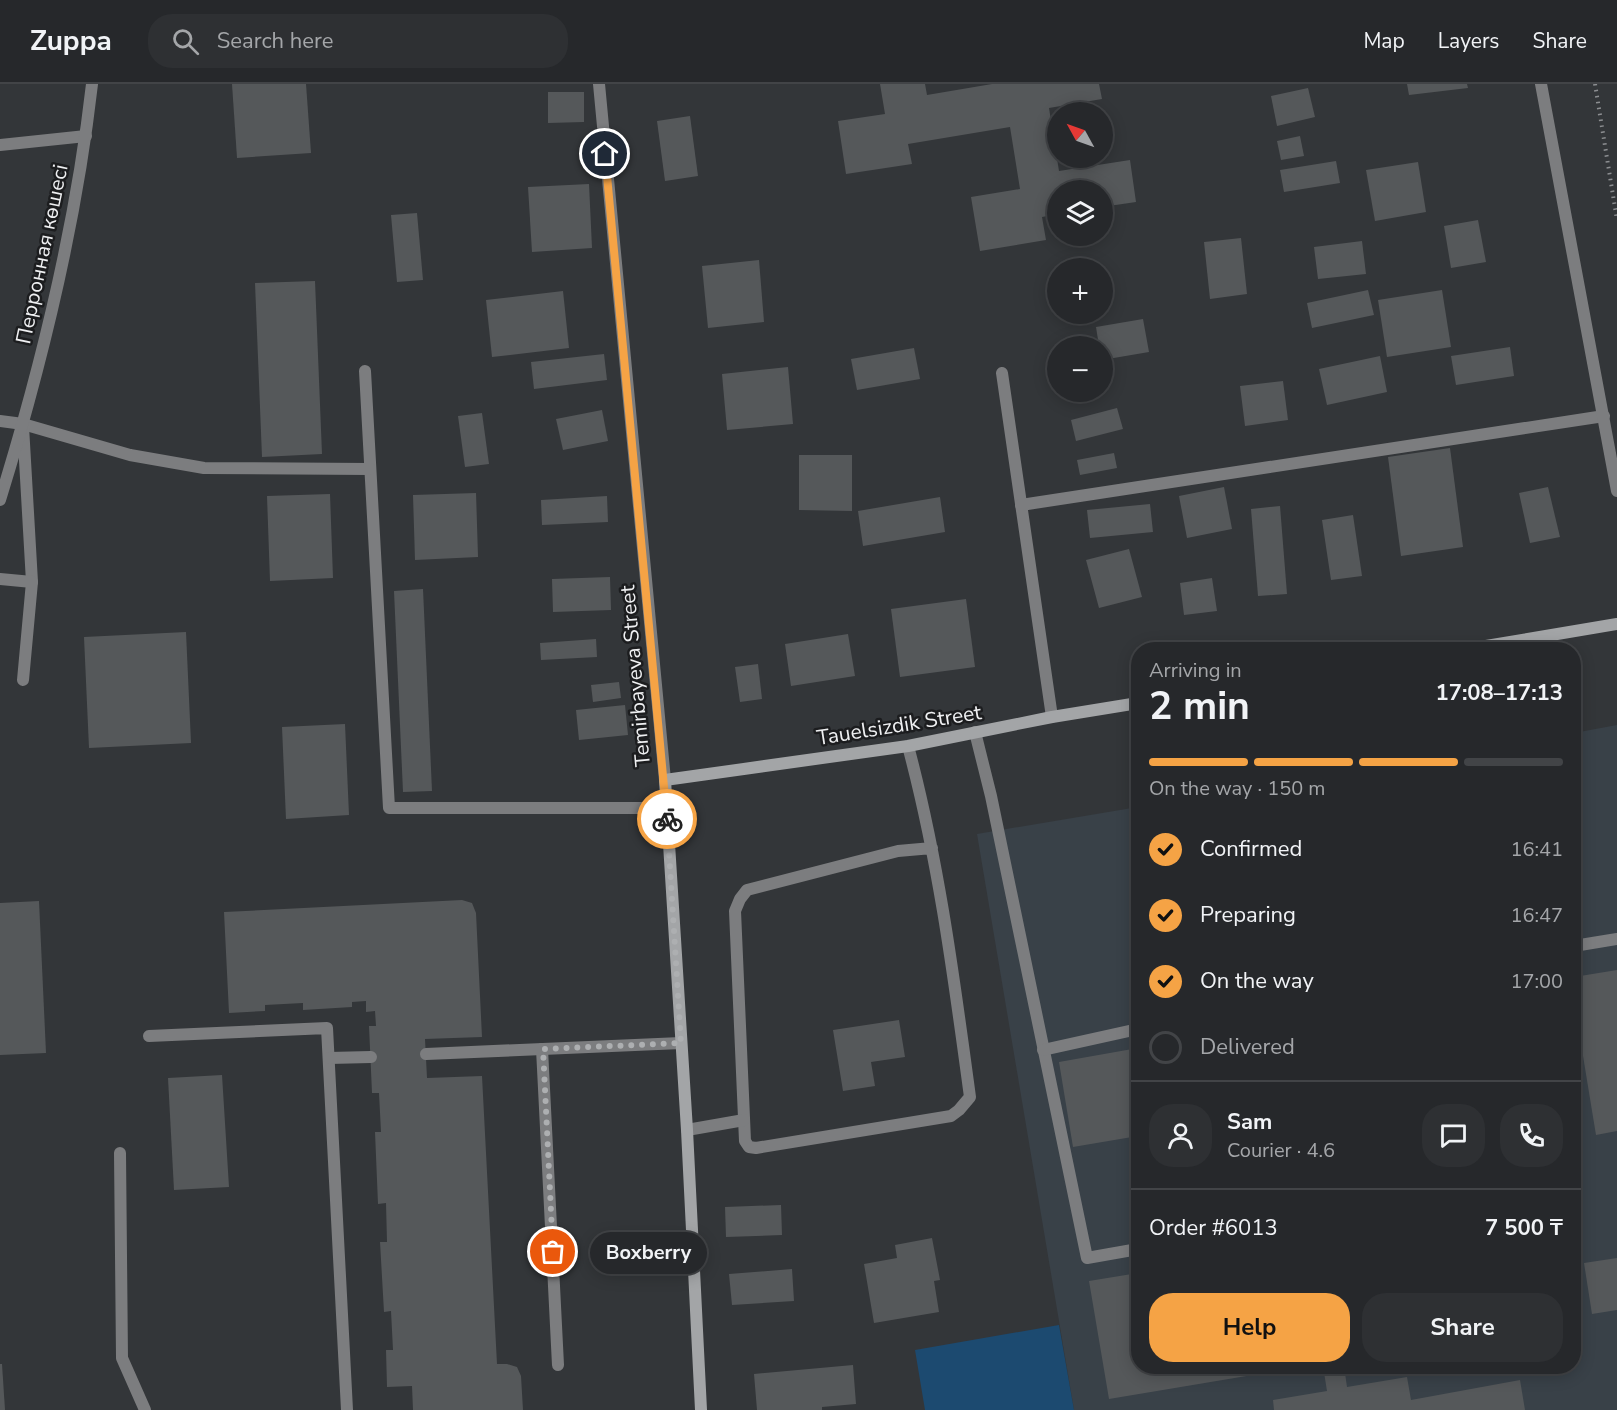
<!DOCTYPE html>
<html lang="en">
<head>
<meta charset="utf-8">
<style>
  :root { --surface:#26282b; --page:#2e3033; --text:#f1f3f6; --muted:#a4a6a9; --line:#424447; --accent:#f5a345 }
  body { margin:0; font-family:"Nunito Sans",sans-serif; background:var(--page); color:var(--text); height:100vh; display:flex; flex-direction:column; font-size:22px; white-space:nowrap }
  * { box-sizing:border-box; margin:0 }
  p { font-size:20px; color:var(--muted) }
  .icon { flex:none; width:33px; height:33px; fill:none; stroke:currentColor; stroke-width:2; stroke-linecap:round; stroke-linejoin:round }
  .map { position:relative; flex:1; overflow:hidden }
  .panel { position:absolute; left:1131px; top:558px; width:450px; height:732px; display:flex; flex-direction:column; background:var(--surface); border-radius:24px; box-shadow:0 3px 15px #0003,0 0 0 2px var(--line) }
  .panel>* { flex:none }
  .needle { width:39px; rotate:310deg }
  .fabs { position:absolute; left:1047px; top:18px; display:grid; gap:12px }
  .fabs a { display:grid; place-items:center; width:66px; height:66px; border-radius:50%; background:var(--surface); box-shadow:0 3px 15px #0003,0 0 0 2px var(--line); font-size:30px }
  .pin { position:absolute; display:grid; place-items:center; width:51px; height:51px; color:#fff; margin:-26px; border:3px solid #fff; border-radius:50%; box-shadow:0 2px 6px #0007 }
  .courier { position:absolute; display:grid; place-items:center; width:60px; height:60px; margin:-30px; border:4px solid #f5a345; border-radius:50%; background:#fff; color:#222; box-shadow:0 2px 8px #0007 }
  .bubble { position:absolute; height:42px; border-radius:21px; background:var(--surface); box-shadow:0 3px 15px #0003,0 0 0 2px var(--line); font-size:20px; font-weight:700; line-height:42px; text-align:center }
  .headline em { font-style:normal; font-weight:700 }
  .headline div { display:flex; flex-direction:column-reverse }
  .headline { display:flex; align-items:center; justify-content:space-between; height:102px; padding:0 18px }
  h1 { font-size:39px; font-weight:700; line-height:45px }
  .bar { display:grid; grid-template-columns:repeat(4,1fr); gap:9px 6px; align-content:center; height:72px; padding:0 18px }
  .bar i { height:8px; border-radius:4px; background:var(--line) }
  .bar .current { background:var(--accent) }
  .bar p { grid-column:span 4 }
  .line { display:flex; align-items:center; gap:15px; padding:0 18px; border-top:2px solid var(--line) }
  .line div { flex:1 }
  .round { display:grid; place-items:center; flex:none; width:63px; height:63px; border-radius:24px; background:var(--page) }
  ol { padding:0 18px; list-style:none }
  li { display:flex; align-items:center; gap:18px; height:66px }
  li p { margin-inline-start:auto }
  li .icon { padding:6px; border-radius:50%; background:var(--accent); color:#111; stroke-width:4 }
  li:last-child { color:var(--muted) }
  li i { width:33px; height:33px; border:3px solid var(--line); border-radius:50% }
  .cta { display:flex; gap:12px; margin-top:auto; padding:12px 18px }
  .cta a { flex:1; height:69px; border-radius:24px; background:var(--accent); color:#111; font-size:24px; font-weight:700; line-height:69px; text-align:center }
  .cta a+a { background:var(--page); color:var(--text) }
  header { display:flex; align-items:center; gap:36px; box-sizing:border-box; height:84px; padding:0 30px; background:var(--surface); border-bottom:2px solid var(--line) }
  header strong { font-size:28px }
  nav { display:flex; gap:33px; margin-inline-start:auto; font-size:21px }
  .search { width:420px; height:54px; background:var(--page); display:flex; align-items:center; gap:15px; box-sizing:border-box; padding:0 21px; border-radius:24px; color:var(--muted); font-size:22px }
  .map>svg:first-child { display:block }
  .built { fill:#394148 }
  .green { fill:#1c4a70 }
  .building { fill:#55585a }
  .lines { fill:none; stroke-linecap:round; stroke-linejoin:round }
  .path { stroke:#8c8e91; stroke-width:4; stroke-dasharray:1.5 4.5; stroke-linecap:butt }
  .service { stroke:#7c7d7f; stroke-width:12 }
  .tertiary { stroke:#7c7d7f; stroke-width:12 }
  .secondary { stroke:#a3a5a7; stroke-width:12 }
  .done { stroke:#adafb1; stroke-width:6; stroke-dasharray:0 10.8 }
  .route { stroke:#f5a345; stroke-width:8 }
  .labels { text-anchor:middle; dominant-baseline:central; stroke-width:5; stroke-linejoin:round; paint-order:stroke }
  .street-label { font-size:21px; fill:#eff0f2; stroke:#1c1d1f }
</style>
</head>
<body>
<header>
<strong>Zuppa</strong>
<div class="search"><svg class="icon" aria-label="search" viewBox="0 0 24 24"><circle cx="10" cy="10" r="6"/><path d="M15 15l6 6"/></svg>Search here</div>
<nav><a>Map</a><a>Layers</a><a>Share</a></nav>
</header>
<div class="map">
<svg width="1617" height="1326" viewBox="0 0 1617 1326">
  <rect width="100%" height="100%" fill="#333639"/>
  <path class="built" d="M1617 641V1326H1074L977 750 1138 723V1282H1574V649Z"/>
  <path class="green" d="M1059 1241 1074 1326H925L915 1266Z"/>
  <g class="building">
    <path d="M232 0H306L311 69 237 74Z"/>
    <path d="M880 0H925L927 11 992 0H1099L1102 15 1049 24 1059 87 1130 76 1136 118 1102 123V106H1058V130L1042 133 1046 156 980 167 971 113 1020 105 1010 43 908 60 912 80 846 90 838 37 885 30Z"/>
    <path d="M1407 0H1467L1468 4 1409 11Z"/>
    <path d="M1308 4 1315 33 1277 42 1271 12Z"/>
    <path d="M548 8H584V38L548 39Z"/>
    <path d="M690 32 698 92 665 97 657 37Z"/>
    <path d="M1300 52 1304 72 1281 76 1277 57Z"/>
    <path d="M1336 77 1340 99 1284 108 1280 86Z"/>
    <path d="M1418 78 1426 128 1375 137 1366 86Z"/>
    <path d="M589 100 592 164 532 168 528 103Z"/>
    <path d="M417 129 423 196 397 198 391 131Z"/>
    <path d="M1478 136 1486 178 1451 184 1444 142Z"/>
    <path d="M1241 154 1247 210 1210 215 1204 158Z"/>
    <path d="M1362 157 1366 190 1318 195 1314 163Z"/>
    <path d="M759 176 764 238 708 244 702 182Z"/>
    <path d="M315 197 322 370 262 373 255 199Z"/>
    <path d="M1368 206 1374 231 1312 244 1307 219Z"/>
    <path d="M1442 206 1451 263 1387 273 1378 216Z"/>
    <path d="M563 207 569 264 492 273 486 216Z"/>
    <path d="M1143 235 1149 268 1102 276V262H1099L1096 243Z"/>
    <path d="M1510 263 1514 292 1456 301 1451 272Z"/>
    <path d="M914 264 920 295 857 306 851 275Z"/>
    <path d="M604 270 607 296 534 305 531 278Z"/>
    <path d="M1380 272 1387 308 1327 321 1319 285Z"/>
    <path d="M788 283 793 340 727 346 722 290Z"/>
    <path d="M1283 297 1288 336 1245 342 1240 302Z"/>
    <path d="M1117 324 1123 345 1076 357 1071 336Z"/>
    <path d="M602 326 608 357 563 366 556 335Z"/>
    <path d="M482 329 489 380 465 383 458 332Z"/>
    <path d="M1450 364 1463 463 1401 472 1388 373Z"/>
    <path d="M1114 369 1117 384 1080 391 1077 376Z"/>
    <path d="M799 371H852V427L799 426Z"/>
    <path d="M1224 403 1232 445 1187 454 1179 412Z"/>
    <path d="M1548 403 1560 453 1530 459 1519 409Z"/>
    <path d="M476 409 478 473 415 476 413 411Z"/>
    <path d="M330 410 333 494 270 497 267 412Z"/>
    <path d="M607 412 608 438 542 441 541 416Z"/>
    <path d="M940 413 945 448 863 462 858 427Z"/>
    <path d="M1150 420 1153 448 1090 454 1087 426Z"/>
    <path d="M1280 422 1287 510 1258 512 1251 425Z"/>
    <path d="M1353 431 1362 492 1331 496 1322 436Z"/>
    <path d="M1129 465 1142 513 1099 524 1086 476Z"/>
    <path d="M610 493 611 526 553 528 552 495Z"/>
    <path d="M1212 494 1217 527 1184 531 1180 499Z"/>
    <path d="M423 505 432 707 403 708 394 507Z"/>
    <path d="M966 515 975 583 900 593 891 525Z"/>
    <path d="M186 548 191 659 89 664 84 553Z"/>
    <path d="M848 550 855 592 791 602 785 560Z"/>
    <path d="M596 555 597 573 541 576 540 559Z"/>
    <path d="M758 580 762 615 740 618 735 583Z"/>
    <path d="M619 598 621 614 593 618 591 601Z"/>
    <path d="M625 621 628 651 579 656 576 626Z"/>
    <path d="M345 640 349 731 286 735 282 643Z"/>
    <path d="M462 816 472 819 476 829 482 953 425 955 427 994 482 992 497 1280H507L517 1283 521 1292 523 1326H413L412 1302 387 1303 386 1266H393L391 1227 384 1228 380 1158H387L386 1119 378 1120 375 1048H381L379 1009H372L369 942H376L375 927 366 928V917L352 918V923L303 926V919L265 921V927L229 929 224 828Z"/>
    <path d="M39 817 46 969 0 971V819Z"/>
    <path d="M1617 886V1047L1596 1051 1574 917V893Z"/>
    <path d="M899 936 905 973 871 978 875 1002 843 1007 833 946Z"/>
    <path d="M1138 964V1052L1073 1063 1059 978Z"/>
    <path d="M222 991 229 1103 174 1106 168 994Z"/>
    <path d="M781 1121 782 1151 726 1153 725 1123Z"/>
    <path d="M932 1154 940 1196 934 1197 939 1228 874 1239 864 1180 897 1174 895 1161Z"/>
    <path d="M1617 1174V1226L1592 1230 1584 1179Z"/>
    <path d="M792 1185 794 1217 732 1221 729 1190Z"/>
    <path d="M1138 1189V1282L1295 1284 1109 1315 1089 1197Z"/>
    <path d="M0 1280H2L5 1326H0Z"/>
    <path d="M853 1281 856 1320 822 1323V1326H757L754 1290Z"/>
    <path d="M1323 1282H1344L1347 1303 1407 1293 1411 1316 1520 1296 1525 1326H1274L1273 1316 1327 1307Z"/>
  </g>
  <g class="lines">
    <path class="path" d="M1595 0 1617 136"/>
    <g class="service">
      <path d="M0 61 86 52"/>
      <path d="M365 287 389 724H666"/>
      <path d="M1002 289 1052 633"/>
      <path d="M0 337 23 340 130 371 204 384 370 385"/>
      <path d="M23 342 32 498"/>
      <path d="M1021 421 1604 332"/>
      <path d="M0 495 32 498 23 596"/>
      <path d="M975 648 991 712 1087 1174 1138 1165"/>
      <path d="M908 662C939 778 954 895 970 1013L959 1026 951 1032 756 1064 749 1063 745 1057 735 827 740 815 747 806 898 767 932 764"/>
      <path d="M1574 862 1617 855"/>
      <path d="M149 952 327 944 347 1326"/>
      <path d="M542 965 558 1281"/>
      <path d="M1043 966 1138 945"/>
      <path d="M426 970 681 959"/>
      <path d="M329 974 371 973"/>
      <path d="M687 1046 744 1036"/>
      <path d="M120 1069 122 1274 145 1326"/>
      <path d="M1574 1089V1092"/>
    </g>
    <g class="tertiary">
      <path d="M599 0 665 696"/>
      <path d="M1541 0 1617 407"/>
      <path d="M0 416C42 280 76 141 92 0"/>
    </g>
    <g class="secondary">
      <path d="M1462 566 1617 540"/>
      <path d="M701 1326 687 1046 665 696 908 662 1052 633 1138 619"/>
    </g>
  </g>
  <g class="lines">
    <path class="done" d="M553 1168 543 965 681 959 667 735"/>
    <path class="route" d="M605 70 667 735"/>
  </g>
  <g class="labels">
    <g class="street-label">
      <text transform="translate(42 170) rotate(-78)">Перронная көшесі</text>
      <text transform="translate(635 592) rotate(-95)">Temirbayeva Street</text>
      <text transform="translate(899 641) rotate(-9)">Tauelsіzdіk Street</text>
    </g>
  </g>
</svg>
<div class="fabs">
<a><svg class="needle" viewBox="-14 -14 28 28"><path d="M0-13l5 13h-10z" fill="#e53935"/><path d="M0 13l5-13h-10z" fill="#a4a6a9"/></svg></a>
<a><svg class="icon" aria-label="layers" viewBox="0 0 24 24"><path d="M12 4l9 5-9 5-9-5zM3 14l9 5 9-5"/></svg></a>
<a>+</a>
<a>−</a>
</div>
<div class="pin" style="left:553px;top:1168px;background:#ea580c"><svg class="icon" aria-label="bag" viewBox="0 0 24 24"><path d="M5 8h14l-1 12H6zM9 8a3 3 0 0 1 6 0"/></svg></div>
<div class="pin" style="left:605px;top:70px;background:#1f2937"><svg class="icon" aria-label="home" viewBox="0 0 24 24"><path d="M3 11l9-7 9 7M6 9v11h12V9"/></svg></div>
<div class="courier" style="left:667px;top:735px"><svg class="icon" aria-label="bike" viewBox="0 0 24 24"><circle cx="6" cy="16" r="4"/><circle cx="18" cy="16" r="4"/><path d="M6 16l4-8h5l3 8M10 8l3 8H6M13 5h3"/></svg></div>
<div class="bubble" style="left:590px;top:1148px;width:117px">Boxberry</div>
<section class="panel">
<div class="headline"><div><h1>2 min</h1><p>Arriving in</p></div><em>17:08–17:13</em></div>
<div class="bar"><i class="current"></i><i class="current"></i><i class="current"></i><i></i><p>On the way · 150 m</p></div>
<ol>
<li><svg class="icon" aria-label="check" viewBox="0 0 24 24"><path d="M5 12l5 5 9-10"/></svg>Confirmed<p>16:41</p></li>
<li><svg class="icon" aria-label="check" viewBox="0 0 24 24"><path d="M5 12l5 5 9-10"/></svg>Preparing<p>16:47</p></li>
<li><svg class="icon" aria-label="check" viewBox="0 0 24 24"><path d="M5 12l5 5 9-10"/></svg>On the way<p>17:00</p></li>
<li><i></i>Delivered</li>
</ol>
<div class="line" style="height:108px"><a class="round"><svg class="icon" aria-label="person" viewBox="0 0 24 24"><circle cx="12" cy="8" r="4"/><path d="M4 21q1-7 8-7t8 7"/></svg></a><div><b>Sam</b><p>Courier · 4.6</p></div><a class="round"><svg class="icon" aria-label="chat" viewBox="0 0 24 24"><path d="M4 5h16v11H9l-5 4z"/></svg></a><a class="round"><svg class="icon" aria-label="phone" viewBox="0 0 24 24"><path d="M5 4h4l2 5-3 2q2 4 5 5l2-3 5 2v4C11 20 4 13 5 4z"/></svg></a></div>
<div class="line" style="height:78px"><div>Order #6013</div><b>7 500 ₸</b></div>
<div class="cta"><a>Help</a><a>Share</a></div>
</section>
</div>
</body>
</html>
